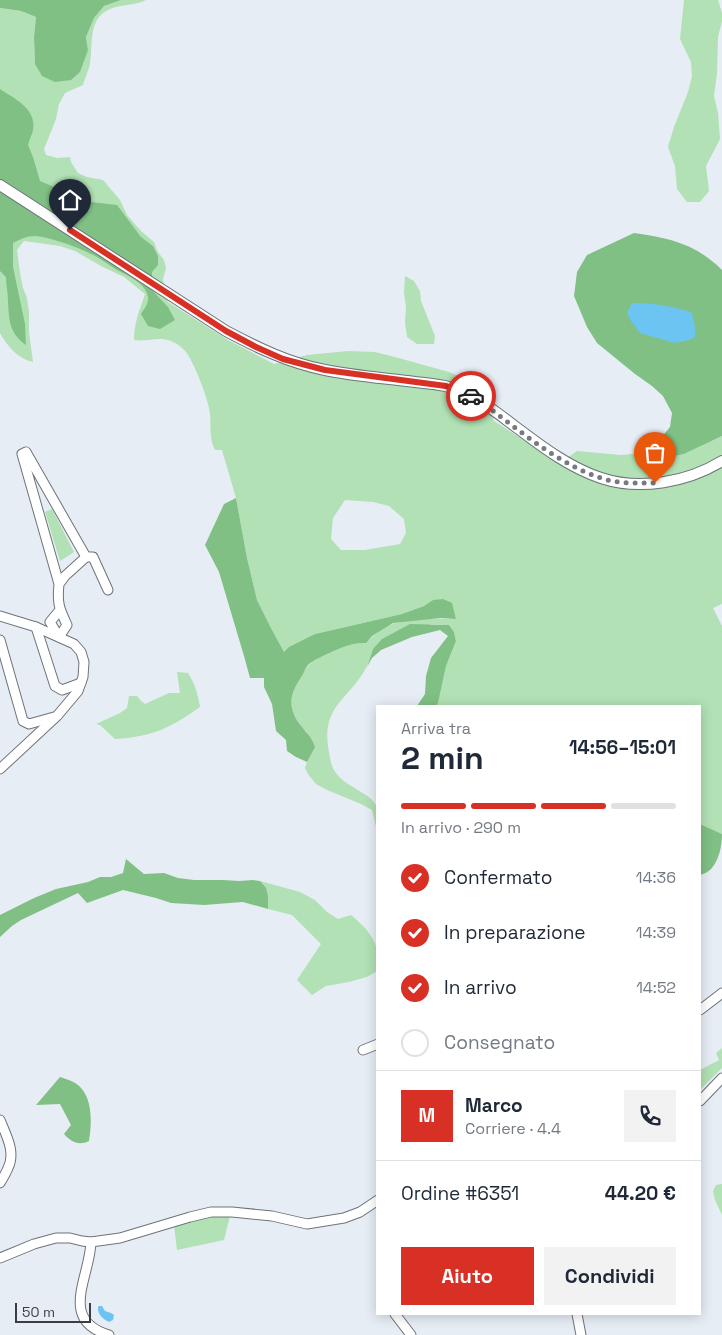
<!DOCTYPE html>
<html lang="it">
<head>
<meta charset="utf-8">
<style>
  :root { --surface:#fff; --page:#f2f2f3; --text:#1f2937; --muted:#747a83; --line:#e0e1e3; --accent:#d93025 }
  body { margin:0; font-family:"Space Grotesk",sans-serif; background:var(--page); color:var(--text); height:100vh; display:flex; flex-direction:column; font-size:19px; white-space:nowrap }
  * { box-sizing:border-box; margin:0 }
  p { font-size:16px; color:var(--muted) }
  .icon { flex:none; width:28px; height:28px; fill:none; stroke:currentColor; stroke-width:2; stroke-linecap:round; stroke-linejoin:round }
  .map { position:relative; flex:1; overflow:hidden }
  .details { position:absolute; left:376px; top:705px; width:325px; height:610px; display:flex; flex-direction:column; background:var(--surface); border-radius:0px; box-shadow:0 2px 12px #0003 }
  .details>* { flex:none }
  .scale { position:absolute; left:15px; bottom:12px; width:76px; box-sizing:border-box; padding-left:5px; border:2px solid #3b3d40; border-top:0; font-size:14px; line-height:18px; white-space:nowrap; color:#3b3d40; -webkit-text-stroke:4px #e7edf5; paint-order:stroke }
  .pin { position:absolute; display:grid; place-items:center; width:42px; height:42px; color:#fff; margin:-51px -21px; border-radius:50% 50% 50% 0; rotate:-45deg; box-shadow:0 0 5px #0007 }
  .pin .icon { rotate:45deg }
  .courier { position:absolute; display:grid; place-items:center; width:50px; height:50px; margin:-25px; border:4px solid #d93025; border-radius:50%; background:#fff; color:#222; box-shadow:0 1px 6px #0007 }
  .headline em { font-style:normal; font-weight:700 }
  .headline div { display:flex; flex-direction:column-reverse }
  .headline { display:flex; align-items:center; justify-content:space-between; height:85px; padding:0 25px }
  h1 { font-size:32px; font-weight:700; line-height:38px }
  .bar { display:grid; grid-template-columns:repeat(4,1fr); gap:8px 5px; align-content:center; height:60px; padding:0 25px }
  .bar i { height:6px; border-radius:4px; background:var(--line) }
  .bar .selected { background:var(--accent) }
  .bar p { grid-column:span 4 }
  .line { display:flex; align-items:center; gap:12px; padding:0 25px; border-top:1px solid var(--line) }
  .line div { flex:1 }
  .round { display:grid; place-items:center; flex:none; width:52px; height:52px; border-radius:0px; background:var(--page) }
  ol { padding:0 25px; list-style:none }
  li { display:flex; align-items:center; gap:15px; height:55px }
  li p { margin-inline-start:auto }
  li .icon { padding:5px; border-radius:50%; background:var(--accent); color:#fff; stroke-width:4 }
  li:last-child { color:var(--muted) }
  li i { width:28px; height:28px; border:2px solid var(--line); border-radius:50% }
  .action { display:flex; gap:10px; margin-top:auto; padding:10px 25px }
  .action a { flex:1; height:58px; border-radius:0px; background:var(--accent); color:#fff; font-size:20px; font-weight:700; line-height:58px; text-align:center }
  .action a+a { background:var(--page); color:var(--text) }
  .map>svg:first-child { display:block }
  .green { fill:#b1e1b4; fill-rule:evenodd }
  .forest { fill:#80c085 }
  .water { fill:#6cc4f2 }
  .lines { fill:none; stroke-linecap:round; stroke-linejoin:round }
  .minor-casing { stroke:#6e737a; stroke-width:11 }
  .tertiary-casing { stroke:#6e737a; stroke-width:12 }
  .minor { stroke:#fff; stroke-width:9 }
  .tertiary { stroke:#fff; stroke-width:10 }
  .done { stroke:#777b7f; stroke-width:5; stroke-dasharray:0 9 }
  .route { stroke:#d93025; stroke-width:6 }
</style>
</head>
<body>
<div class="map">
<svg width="722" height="1335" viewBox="0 0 722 1335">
  <rect width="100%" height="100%" fill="#e7edf5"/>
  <g class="green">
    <path d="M121 0H146C134 6 120 4 108 10 88 20 93 44 90 63 89 70 85 78 83 85L65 93 59 104 56 119 44 149 46 155 57 158 70 157 71 162 78 173 87 177 103 180 120 200 127 215 141 231 154 242 158 252 164 260 166 268 163 279 165 294 168 302 228 340 274 364 307 355 348 351 375 352 395 357 449 372 463 378 487 397 494 421 555 460 561 462 577 451 621 455 642 453 661 459 684 454 722 436V604L713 608 722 626V834L700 824V706H436L438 702 446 666 456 641 454 632 449 625 431 624 373 649C371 655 369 662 366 668 348 701 320 706 329 752 330 758 331 765 334 770 341 783 359 789 370 798 373 801 375 804 377 807V831L372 810 361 804 327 790 316 784 308 774 305 768 308 759 307 732C287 715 287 699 301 678 303 674 305 668 309 665 317 657 342 645 354 644 358 643 362 643 365 643 371 637 387 625 395 623 412 619 439 618 456 619L452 604 433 600 424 606 402 614 315 634 284 652 271 628 257 600 247 558 236 498 222 450H215C209 438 211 427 210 413 208 399 195 364 186 352 183 348 176 343 171 341 158 336 147 342 134 340 134 322 140 310 145 294L124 277 101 266 75 251 60 246 24 241 17 250 20 273 23 288 27 298 29 312V332L33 362C18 359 7 346 0 333V8L21 11 36 17 34 37 35 64 88 50 86 37 94 18 104 6ZM345 500 373 502 389 506 404 519 406 533 400 544 365 550H341L331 539 333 518Z"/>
    <path d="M684 0H718L722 13V21L718 37 717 73 714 96 718 113 720 139 706 166 709 191 700 202H687L677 189 675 166 668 147 674 127 688 92 692 76 691 62 680 39Z"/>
    <path d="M405 276 414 281 420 291 421 301 435 336 434 344H417L407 337 405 323 406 307 404 293Z"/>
    <path d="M52 509 74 552 60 561 45 512Z"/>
    <path d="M177 672 188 673C195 684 198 694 200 707 171 728 151 737 115 739L100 725 96 724 120 713 127 708 129 696H137L141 701 145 704 169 693H180Z"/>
    <path d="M260 881 300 892 315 900 327 912 338 919 351 915C370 931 382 945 377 971L367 977 349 982 326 986 312 995 297 980 321 944 292 915 268 909V896Z"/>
    <path d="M722 1048V1068L700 1090V1070L719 1060 716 1053Z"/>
    <path d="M722 1184V1215L715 1200 713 1191 716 1185Z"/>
    <path d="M212 1216H230L224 1240 177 1250 174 1225Z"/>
  </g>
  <g class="forest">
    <path d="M0 0H121L104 6 94 18 86 37 88 50 80 72 71 80 55 82 42 76 35 64 34 37 36 17 21 11 0 8Z"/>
    <path d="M0 89C15 99 37 109 33 130 32 135 29 140 28 145L33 157 40 181 61 190 76 194 91 202 117 205 141 237 153 246 158 256V265L152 272V290L168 307 175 320 160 329 148 326 141 314C144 309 149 304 148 297 146 283 128 276 117 270 110 266 104 261 97 257 83 249 51 237 35 236 26 236 21 239 13 243V267L25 324 26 345C9 333 9 320 8 301 8 293 6 285 6 277L0 271Z"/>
    <path d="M634 233C670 238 696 244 722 270V436L684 454 661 459 642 453 655 445 670 427 672 413 663 396 652 386 635 374 597 343 587 327 574 296 577 272 587 255Z"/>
    <path d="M236 498 247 558 257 600 271 628 284 652 289 647 315 634 402 614 424 606 433 600 443 599 452 603 456 619 441 618 393 623 372 636 366 643C362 643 358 643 354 644 345 645 314 659 308 665 305 668 304 673 302 676 295 687 288 698 293 712 297 726 311 733 315 747L307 762 296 757 287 751 286 740 276 731 272 704 264 687V678H250L244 656 219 572 205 545 224 504Z"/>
    <path d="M410 624 449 625 454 632 456 641 446 666 438 703 436 706H417L425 694 426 676 431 658 448 636 440 630 412 637 381 650 372 658 367 667 373 649 382 639Z"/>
    <path d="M700 824 722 834C722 846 719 860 711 869 708 872 704 874 700 875Z"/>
    <path d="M126 859 144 874 164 873 178 878 194 880H223L239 881 253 880 260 881 266 888 268 896V909L243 902 204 905 171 903 156 898 123 890 87 903 78 893 21 920 12 926 0 937V915L34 898 56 889 88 882 100 877H111L123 873Z"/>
    <path d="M60 1077C66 1079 73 1081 78 1085 93 1097 92 1124 89 1141 79 1146 71 1142 64 1134L71 1125 60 1104 36 1105Z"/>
  </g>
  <g class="water">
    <path d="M632 303C652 303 671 306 691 312 694 321 696 327 695 337L689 340 675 343 640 333 631 321 627 313Z"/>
    <path d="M99 1306H102L105 1311 111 1313 114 1315 113 1320 109 1322C103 1319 97 1314 98 1307Z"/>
  </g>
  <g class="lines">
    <defs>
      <g id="minor">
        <path d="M86 557H93L108 590"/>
        <path d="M59 584 65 576 86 557 26 452 22 454 59 584C57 603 59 608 67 625L59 637 50 622 60 610"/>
        <path d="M0 616 36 627 74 644 81 652 84 662 83 677 78 691 57 716 0 769"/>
        <path d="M36 627 55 686 62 690 81 683"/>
        <path d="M0 640 23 721 29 724 54 717"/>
        <path d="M700 1010 722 993"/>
        <path d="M363 1050 378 1044"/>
        <path d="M700 1101 722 1078"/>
        <path d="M0 1120C6 1135 16 1152 8 1168 6 1173 3 1178 0 1183"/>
        <path d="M91 1242C90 1277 58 1320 109 1335"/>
        <path d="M0 1258 34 1244 56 1238H70L82 1241 91 1242 120 1238 190 1217 211 1212H232L272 1216 307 1224 344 1218 360 1212 378 1200"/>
        <path d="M395 1314 411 1335"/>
        <path d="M577 1314 581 1335"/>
      </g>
      <path id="tertiary" d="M0 185 226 331C258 348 289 363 325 370 354 376 385 378 415 382 425 383 436 384 445 386 474 393 497 413 520 430 545 449 571 468 601 478 640 491 688 482 722 461"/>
    </defs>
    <use href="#minor" class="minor-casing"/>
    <use href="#tertiary" class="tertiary-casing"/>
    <use href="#minor" class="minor"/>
    <use href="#tertiary" class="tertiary"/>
  </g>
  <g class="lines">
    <path class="done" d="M471 396 477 399C516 427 555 463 601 478 618 484 637 483 655 483"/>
    <path class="route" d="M70 230 226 331 256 347 283 359 325 370 446 386 471 396"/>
  </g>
</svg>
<div class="scale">50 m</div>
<div class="pin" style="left:655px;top:483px;background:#ea580c"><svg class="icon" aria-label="bag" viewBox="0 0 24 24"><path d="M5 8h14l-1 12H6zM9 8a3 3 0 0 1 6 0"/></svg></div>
<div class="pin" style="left:70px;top:230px;background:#1f2937"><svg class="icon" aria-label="home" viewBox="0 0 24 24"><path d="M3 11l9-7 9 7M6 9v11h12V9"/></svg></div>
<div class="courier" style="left:471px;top:396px"><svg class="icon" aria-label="car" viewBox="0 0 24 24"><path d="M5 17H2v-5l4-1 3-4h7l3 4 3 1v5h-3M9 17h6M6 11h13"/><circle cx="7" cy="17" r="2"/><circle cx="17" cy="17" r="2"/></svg></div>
<section class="details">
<div class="headline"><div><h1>2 min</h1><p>Arriva tra</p></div><em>14:56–15:01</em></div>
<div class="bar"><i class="selected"></i><i class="selected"></i><i class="selected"></i><i></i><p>In arrivo · 290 m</p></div>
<ol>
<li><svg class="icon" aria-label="check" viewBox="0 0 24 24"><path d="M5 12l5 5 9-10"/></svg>Confermato<p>14:36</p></li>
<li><svg class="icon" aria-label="check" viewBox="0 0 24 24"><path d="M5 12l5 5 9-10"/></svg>In preparazione<p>14:39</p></li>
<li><svg class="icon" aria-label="check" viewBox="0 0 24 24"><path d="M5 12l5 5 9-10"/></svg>In arrivo<p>14:52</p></li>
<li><i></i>Consegnato</li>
</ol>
<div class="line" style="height:90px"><b class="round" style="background:var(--accent);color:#fff">M</b><div><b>Marco</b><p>Corriere · 4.4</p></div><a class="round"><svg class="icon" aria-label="phone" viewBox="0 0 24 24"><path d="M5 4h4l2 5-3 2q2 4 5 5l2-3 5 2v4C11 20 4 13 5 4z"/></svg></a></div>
<div class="line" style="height:65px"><div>Ordine #6351</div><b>44.20 €</b></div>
<div class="action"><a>Aiuto</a><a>Condividi</a></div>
</section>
</div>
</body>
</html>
